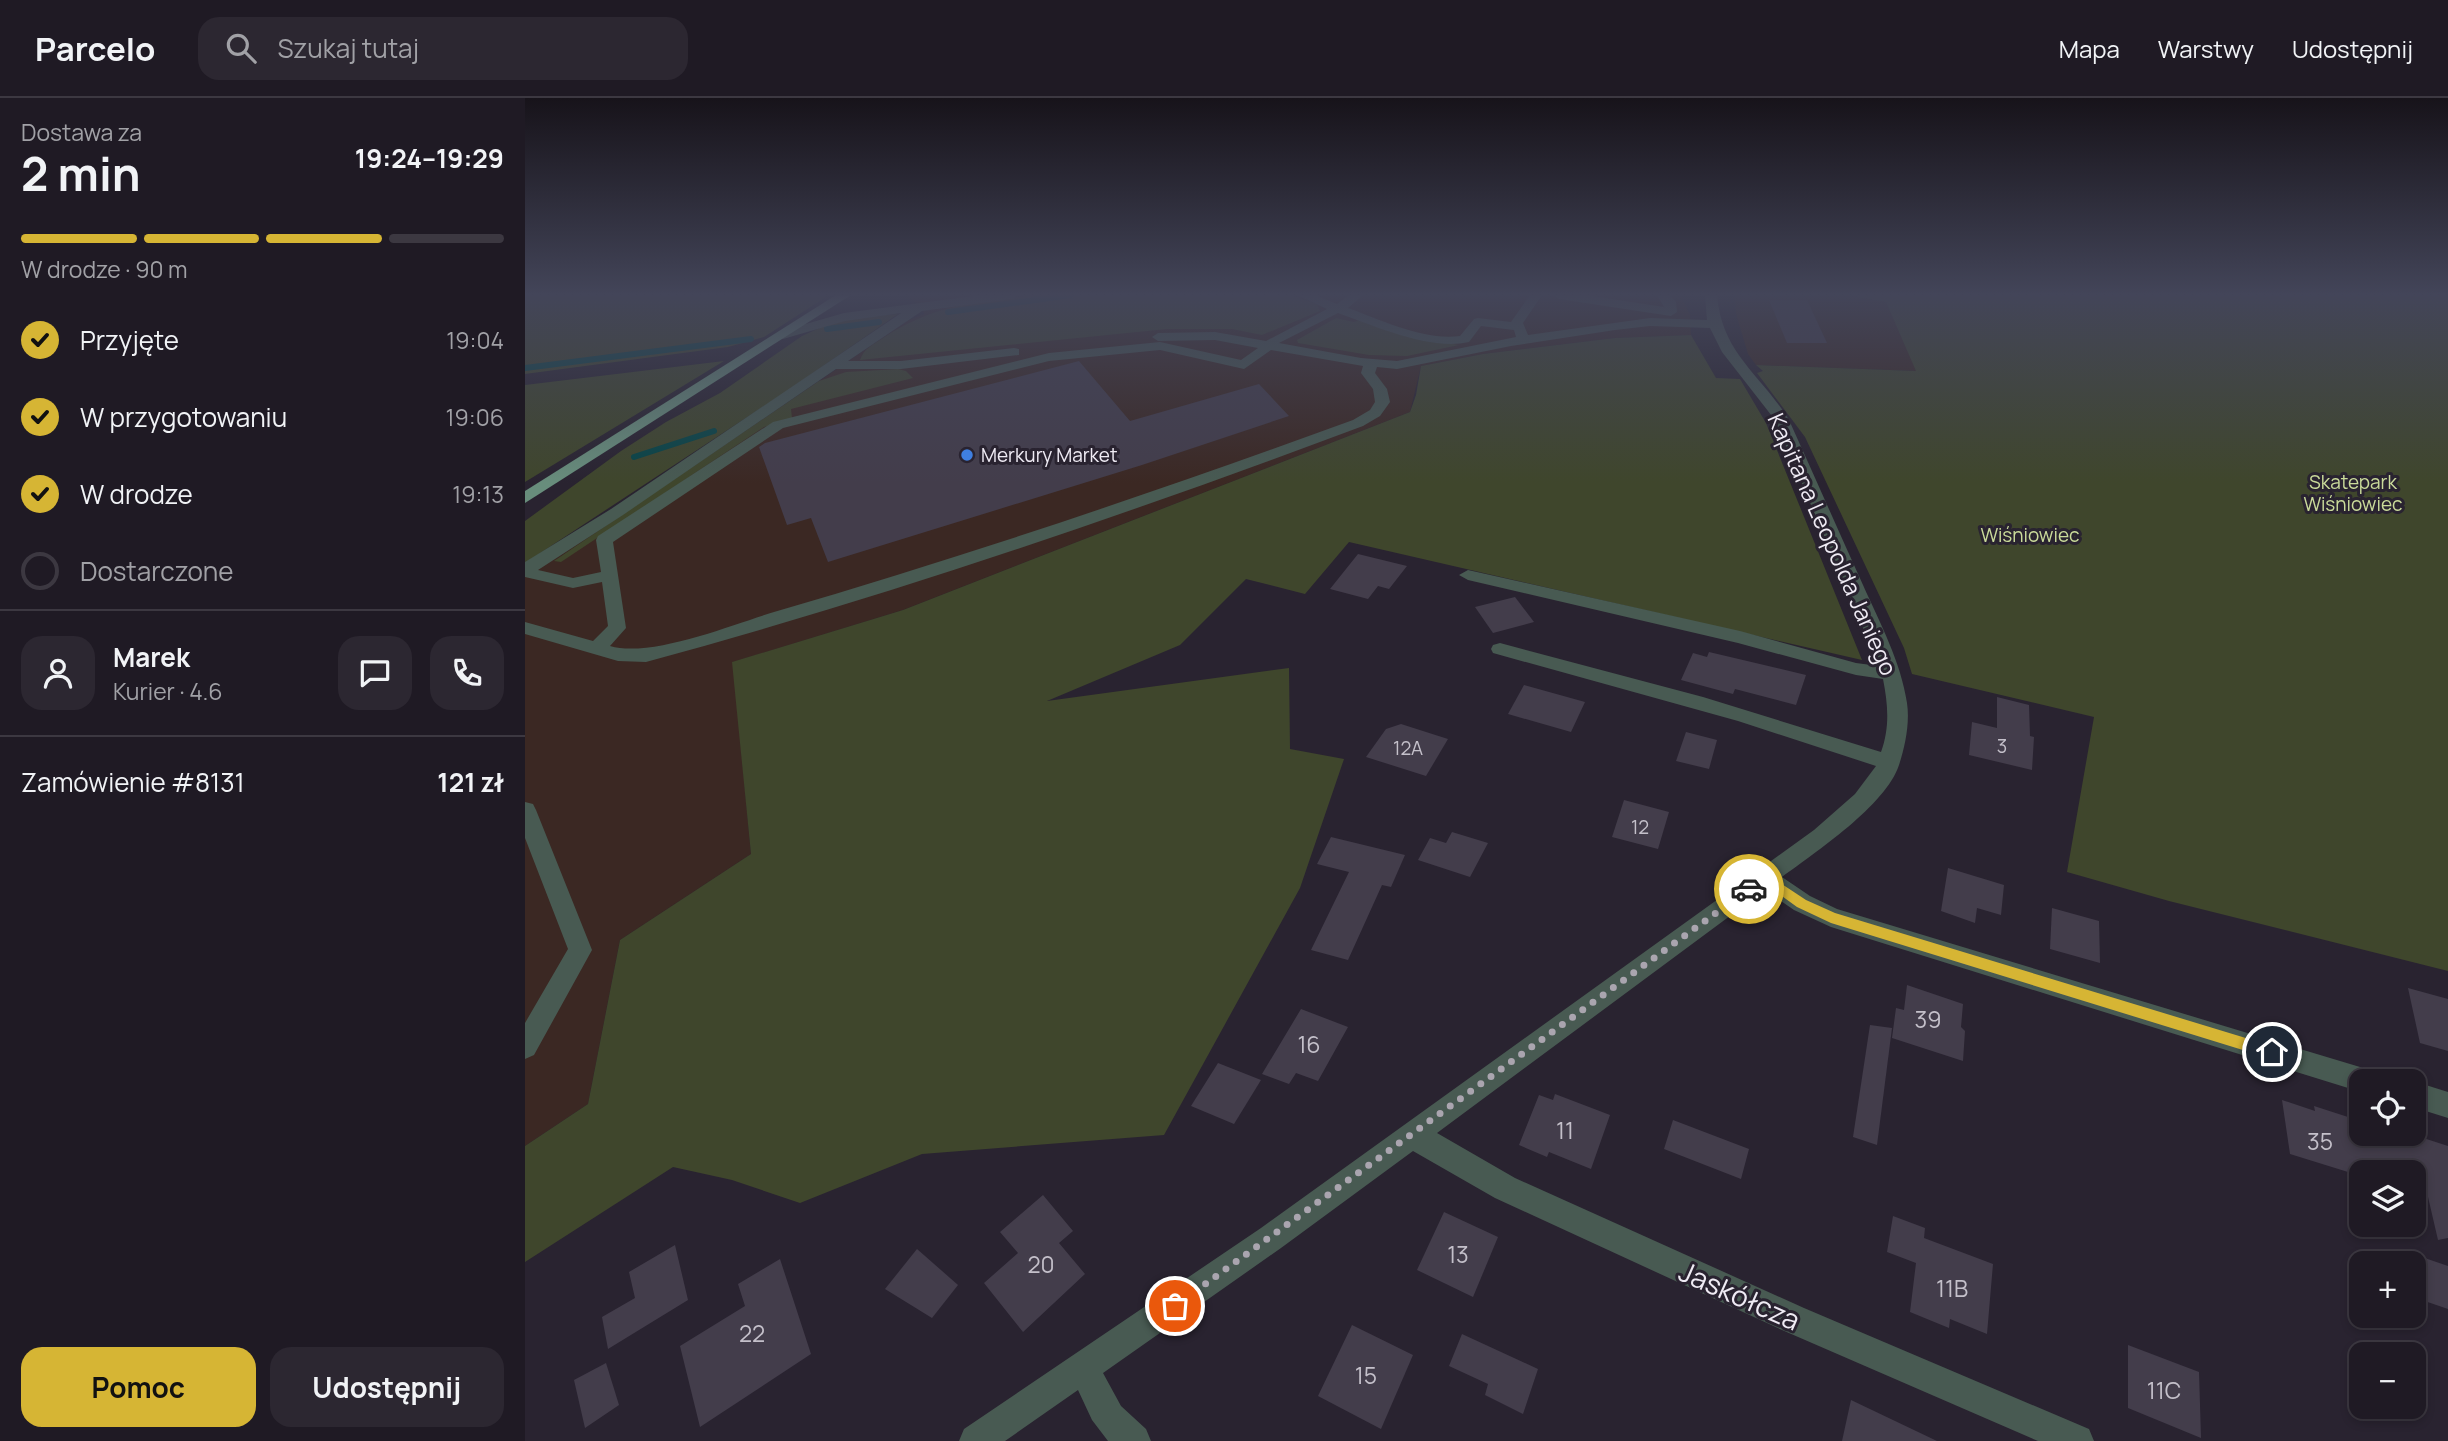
<!DOCTYPE html>
<html lang="pl">
<head>
<meta charset="utf-8">
<style>
  :root { --surface:#1f1a24; --page:#2c2731; --text:#f1f3f6; --muted:#a1a1a6; --line:#3c3841; --accent:#d6b534 }
  body { margin:0; font-family:Manrope,sans-serif; background:var(--page); color:var(--text); height:100vh; display:flex; flex-direction:column; font-size:26px; white-space:nowrap }
  * { box-sizing:border-box; margin:0 }
  p { font-size:23px; color:var(--muted) }
  .icon { flex:none; width:38px; height:38px; fill:none; stroke:currentColor; stroke-width:2; stroke-linecap:round; stroke-linejoin:round }
  .map { position:relative; flex:1; overflow:hidden }
  .drawer { display:flex; flex-direction:column; background:var(--surface); width:525px }
  .drawer>* { flex:none }
  .controls { position:absolute; left:1824px; top:971px; display:grid; gap:14px }
  .controls a { display:grid; place-items:center; width:77px; height:77px; border-radius:14px; background:var(--surface); box-shadow:0 4px 10px #0003,0 0 0 2px var(--line); font-size:35px }
  .pin { position:absolute; display:grid; place-items:center; width:60px; height:60px; color:#fff; margin:-30px; border:4px solid #fff; border-radius:50%; box-shadow:0 2px 7px #0007 }
  .courier { position:absolute; display:grid; place-items:center; width:70px; height:70px; margin:-35px; border:5px solid #d6b534; border-radius:50%; background:#fff; color:#222; box-shadow:0 2px 9px #0007 }
  .head em { font-style:normal; font-weight:700 }
  .head div { display:flex; flex-direction:column-reverse }
  .head { display:flex; align-items:center; justify-content:space-between; height:119px; padding:0 21px }
  h1 { font-size:46px; font-weight:700; line-height:52px }
  .bar { display:grid; grid-template-columns:repeat(4,1fr); gap:10px 7px; align-content:center; height:84px; padding:0 21px }
  .bar i { height:9px; border-radius:5px; background:var(--line) }
  .bar .active { background:var(--accent) }
  .bar p { grid-column:span 4 }
  .line { display:flex; align-items:center; gap:18px; padding:0 21px; border-top:2px solid var(--line) }
  .line div { flex:1 }
  .round { display:grid; place-items:center; flex:none; width:74px; height:74px; border-radius:21px; background:var(--page) }
  ol { padding:0 21px; list-style:none }
  li { display:flex; align-items:center; gap:21px; height:77px }
  li p { margin-inline-start:auto }
  li .icon { padding:7px; border-radius:50%; background:var(--accent); color:#111; stroke-width:4 }
  li:last-child { color:var(--muted) }
  li i { width:38px; height:38px; border:4px solid var(--line); border-radius:50% }
  .action { display:flex; gap:14px; margin-top:auto; padding:14px 21px }
  .action a { flex:1; height:80px; border-radius:21px; background:var(--accent); color:#111; font-size:28px; font-weight:700; line-height:80px; text-align:center }
  .action a+a { background:var(--page); color:var(--text) }
  header { display:flex; align-items:center; gap:42px; box-sizing:border-box; height:98px; padding:0 35px; background:var(--surface); border-bottom:2px solid var(--line) }
  header strong { font-size:33px }
  nav { display:flex; gap:38px; margin-inline-start:auto; font-size:24px }
  .search { width:490px; height:63px; background:var(--page); display:flex; align-items:center; gap:18px; box-sizing:border-box; padding:0 24px; border-radius:21px; color:var(--muted); font-size:26px }
  main { display:flex; flex:1; min-height:0 }
  .map>svg:first-child { display:block }
  .commercial { fill:#3b2823 }
  .green { fill:#3f462c }
  .lines { fill:none; stroke-linecap:round; stroke-linejoin:round }
  .stream { stroke:#084547; stroke-width:6 }
  .building { fill:#433d4b }
  .minor { fill:#485a52; fill-rule:evenodd }
  .major { fill:#688d7c; fill-rule:evenodd }
  .route { fill:#d6b534 }
  .done { stroke:#aaa5af; stroke-width:7; stroke-dasharray:0 12.6 }
  .shop-dot { fill:#3f7fe0; stroke:#292330; stroke-width:2.5 }
  .labels { text-anchor:middle; dominant-baseline:central; stroke-width:6; stroke-linejoin:round; paint-order:stroke }
  .far-poi-label { font-size:19px; fill:#efebf4; stroke:#292330; text-anchor:start }
  .far-park-label { font-size:19px; fill:#cadb9a; stroke:#292330 }
  .number-label { font-size:19px; fill:#c4c0ca }
  .street-label { font-size:23px; fill:#efebf4; stroke:#292330 }
  .near-number-label { font-size:23px; fill:#c4c0ca }
  .near-street-label { font-size:28px; fill:#efebf4; stroke:#292330 }
</style>
</head>
<body>
<header>
<strong>Parcelo</strong>
<div class="search"><svg class="icon" aria-label="search" viewBox="0 0 24 24"><circle cx="10" cy="10" r="6"/><path d="M15 15l6 6"/></svg>Szukaj tutaj</div>
<nav><a>Mapa</a><a>Warstwy</a><a>Udostępnij</a></nav>
</header>
<main>
<section class="drawer">
<div class="head"><div><h1>2 min</h1><p>Dostawa za</p></div><em>19:24–19:29</em></div>
<div class="bar"><i class="active"></i><i class="active"></i><i class="active"></i><i></i><p>W drodze · 90 m</p></div>
<ol>
<li><svg class="icon" aria-label="check" viewBox="0 0 24 24"><path d="M5 12l5 5 9-10"/></svg>Przyjęte<p>19:04</p></li>
<li><svg class="icon" aria-label="check" viewBox="0 0 24 24"><path d="M5 12l5 5 9-10"/></svg>W przygotowaniu<p>19:06</p></li>
<li><svg class="icon" aria-label="check" viewBox="0 0 24 24"><path d="M5 12l5 5 9-10"/></svg>W drodze<p>19:13</p></li>
<li><i></i>Dostarczone</li>
</ol>
<div class="line" style="height:126px"><a class="round"><svg class="icon" aria-label="person" viewBox="0 0 24 24"><circle cx="12" cy="8" r="4"/><path d="M4 21q1-7 8-7t8 7"/></svg></a><div><b>Marek</b><p>Kurier · 4.6</p></div><a class="round"><svg class="icon" aria-label="chat" viewBox="0 0 24 24"><path d="M4 5h16v11H9l-5 4z"/></svg></a><a class="round"><svg class="icon" aria-label="phone" viewBox="0 0 24 24"><path d="M5 4h4l2 5-3 2q2 4 5 5l2-3 5 2v4C11 20 4 13 5 4z"/></svg></a></div>
<div class="line" style="height:91px"><div>Zamówienie #8131</div><b>121 zł</b></div>
<div class="action"><a>Pomoc</a><a>Udostępnij</a></div>
</section>
<div class="map">
<svg width="1923" height="1343" viewBox="0 0 1923 1343">
  <rect width="100%" height="100%" fill="#292330"/>
  <g class="commercial">
    <path d="M380 197H1156L1165 217 1166 237 1090 240 958 256 896 268 885 314 378 512 208 564 226 756 95 842 63 1006 0 1048V479L103 414 338 253 384 222 399 216 397 209Z"/>
    <path d="M1210 197H1323L1361 204 1392 273 1231 267 1223 256 1211 216Z"/>
  </g>
  <g class="green">
    <path d="M0 197H304L239 239 203 249 0 276Z"/>
    <path d="M509 197H765L792 206 795 213 737 237 707 231H642L335 262C339 250 348 247 358 240 410 206 449 205 509 197Z"/>
    <path d="M1323 197H1923V873L1644 803 1542 774 1569 619 1387 576 1379 550 1280 339 1232 275 1238 273 1231 267 1391 273 1361 204Z"/>
    <path d="M373 216 262 293 0 465V423L96 353 141 324 195 295 277 238 301 227 334 219Z"/>
    <path d="M811 220 829 224 834 222 880 238 934 247 882 258 844 257 773 245 772 242Z"/>
    <path d="M1166 237 1191 280 1215 281 1241 325 1337 562 824 444 780 496 721 481 655 547 522 603 764 570 765 651 819 661 775 790 639 1037 397 1056 275 1105 207 1082 148 1069 0 1164V1048L63 1006 95 842 226 756 207 564 378 512 885 314 891 297 896 268 958 256 1090 240Z"/>
    <path d="M199 263 0 384V287Z"/>
    <path d="M373 271 381 273 388 280 266 311 267 320 239 329 36 464 29 463 294 283 321 274Z"/>
  </g>
  <g class="lines">
    <g class="stream">
      <path d="M423 214 546 197"/>
      <path d="M302 231 354 224"/>
      <path d="M0 270 226 241"/>
      <path d="M109 359 189 333"/>
    </g>
  </g>
  <g class="building">
    <path d="M1244 202H1282L1302 245H1262Z"/>
    <path d="M554 263 605 323 734 286 764 318 617 367 303 464 286 420 262 427 234 349 240 345Z"/>
    <path d="M833 456 882 468 864 491 853 488 843 501 805 491Z"/>
    <path d="M990 499 1009 524 968 535 950 509Z"/>
    <path d="M1184 554 1281 577 1271 607 1210 591 1208 596 1156 582 1168 555 1182 559Z"/>
    <path d="M999 587 1060 604 1046 634 983 616Z"/>
    <path d="M1472 599 1504 607 1505 638 1509 639 1507 672 1444 657 1447 624 1472 630Z"/>
    <path d="M876 626 923 641 901 678 841 659 861 631Z"/>
    <path d="M1161 634 1192 642 1184 671 1151 663Z"/>
    <path d="M1099 702 1144 714 1133 751 1087 739Z"/>
    <path d="M927 734 963 745 945 779 893 762 905 740 921 745Z"/>
    <path d="M806 739 880 757 866 789 857 787 823 862 786 852 824 774 792 766Z"/>
    <path d="M1423 770 1479 787 1476 817 1452 810 1450 825 1416 813Z"/>
    <path d="M1527 810 1574 823 1575 865 1525 851Z"/>
    <path d="M1382 887 1438 906 1436 929 1440 933 1438 963 1367 940 1371 910 1379 912Z"/>
    <path d="M1883 890 1923 901V953L1895 945Z"/>
    <path d="M776 911 823 929 793 983 771 975 764 986 737 976Z"/>
    <path d="M1345 927 1367 930 1352 1047 1328 1039Z"/>
    <path d="M693 965 736 982 709 1026 666 1008Z"/>
    <path d="M1030 996 1085 1017 1066 1071 1024 1054 1022 1059 994 1047 1014 997 1028 1002Z"/>
    <path d="M1757 1002 1790 1013 1789 1008 1823 1019 1825 1036H1886L1923 1048V1140L1913 1142 1900 1086 1888 1082V1074H1823L1765 1056Z"/>
    <path d="M1148 1022 1224 1051 1216 1081 1139 1051Z"/>
    <path d="M518 1097 548 1133 534 1145 560 1176 498 1234 459 1185 493 1155 475 1134Z"/>
    <path d="M919 1114 973 1139 948 1199 892 1172Z"/>
    <path d="M1368 1118 1400 1130 1399 1140 1468 1166 1462 1236 1425 1221 1424 1230 1385 1214 1391 1165 1362 1154Z"/>
    <path d="M150 1147 163 1202 83 1251 77 1219 110 1200 104 1174Z"/>
    <path d="M392 1151 433 1187 407 1220 360 1191Z"/>
    <path d="M1888 1156 1923 1168V1211L1888 1199Z"/>
    <path d="M255 1161 286 1256 175 1329 155 1248 220 1208 213 1186Z"/>
    <path d="M827 1227 888 1257 856 1331 793 1298Z"/>
    <path d="M937 1236 1013 1271 998 1316 960 1297 963 1286 924 1268Z"/>
    <path d="M1603 1247 1674 1274 1676 1340 1603 1310Z"/>
    <path d="M81 1265 94 1307 60 1330 49 1282Z"/>
    <path d="M1326 1302 1412 1343H1317Z"/>
  </g>
  <g class="lines">
    <g class="minor">
      <path d="M456 197H493L487 201 397 213 323 263H376L489 250 494 251V257L376 271H311L98 417 13 472 48 480 76 474 71 442 73 438 248 324 524 255 635 244 716 262 733 250 690 242 633 243 627 239 633 235 690 234 741 243 802 211 772 197H790L812 206 824 197H838L823 210C856 222 900 243 935 238L949 221 953 220 986 224 1005 197H1017L998 225 1003 237 1125 220 1182 222 1180 197H1192C1197 256 1235 275 1264 322 1289 377 1313 432 1338 487 1355 525 1376 564 1382 605 1385 625 1380 649 1374 667 1361 707 1291 754 1257 779L1285 798 1312 811 1845 972 1854 975 1858 984H1836V994L1306 829 1269 812 1240 792 912 1035 990 1080 1279 1210 1564 1331 1569 1343H1513L1257 1232 970 1100 888 1053 756 1150 578 1275 596 1308 621 1331 626 1343H583L567 1322 553 1292 480 1343H434L439 1331 736 1130 1289 732 1330 696 1351 668 1213 623 968 555 966 551 968 547 975 545 1178 599 1356 654C1365 629 1363 607 1358 581L1331 577 1213 545 943 482 934 477 943 472 1215 533 1331 565 1354 568 1250 322 1197 254 1185 230 1125 228 1090 232 986 248 872 271 852 269 850 275 862 291 865 304 855 318 838 328C603 416 364 498 121 564L93 563 0 536V524L68 543 83 528 77 484 48 490 0 479V464L86 411 376 215 320 223 258 241 252 237 253 234 319 215ZM813 215C850 228 905 253 944 244L956 228 989 232 991 239 872 263 836 260 754 245ZM635 252 719 271 746 252 838 268 836 275 848 291 850 304 845 312 828 322C637 392 444 457 249 514 206 527 126 560 85 548L101 530 88 444 258 330 524 263Z"/>
      <path d="M1028 197H1061L1139 209 1132 197H1145L1151 204 1152 214 1146 218 1034 201Z"/>
      <path d="M0 704 8 706 11 712 67 852 9 957 0 961V925L43 851 0 740Z"/>
      <path d="M1888 983 1923 994V1020L1888 1009Z"/>
    </g>
    <path class="major" d="M311 197H326L0 405V393Z"/>
  </g>
  <linearGradient id="sky" x2="0" y2="1"><stop stop-color="#17131a"/><stop offset="0.51" stop-color="#434559"/><stop offset="1" stop-color="#434559" stop-opacity="0"/></linearGradient>
  <rect width="1923" height="385" fill="url(#sky)"/>
  <path class="route" d="M1240 775 1281 802 1310 815 1747 948 1754 954 1747 961 1306 825 1272 809 1240 786 1229 794H1220V787Z"/>
  <g class="lines">
    <path class="done" d="M650 1208 1224 791"/>
  </g>
  <circle class="shop-dot" cx="442" cy="357" r="7"/>
  <g class="labels">
    <g class="far-poi-label">
      <text x="456" y="357">Merkury Market</text>
    </g>
    <g class="far-park-label">
      <text x="1828" y="384">Skatepark<tspan x="1828" dy="22">Wiśniowiec</tspan></text>
      <text x="1505" y="437">Wiśniowiec</text>
    </g>
    <g class="number-label">
      <text x="1477" y="648">3</text>
      <text x="883" y="650">12A</text>
      <text x="1115" y="729">12</text>
    </g>
    <g class="street-label">
      <text transform="translate(1308 446) rotate(66)">Kapitana Leopolda Janiego</text>
    </g>
    <g class="near-number-label">
      <text x="1403" y="921">39</text>
      <text x="784" y="946">16</text>
      <text x="1040" y="1032">11</text>
      <text x="1795" y="1043">35</text>
      <text x="933" y="1156">13</text>
      <text x="516" y="1166">20</text>
      <text x="1427" y="1190">11B</text>
      <text x="227" y="1235">22</text>
      <text x="841" y="1277">15</text>
      <text x="1639" y="1292">11C</text>
    </g>
    <g class="near-street-label">
      <text transform="translate(1215 1197) rotate(24)">Jaskółcza</text>
    </g>
  </g>
</svg>
<div class="controls">
<a><svg class="icon" aria-label="locate" viewBox="0 0 24 24"><circle cx="12" cy="12" r="6"/><path d="M12 2v4M12 18v4M2 12h4M18 12h4"/></svg></a>
<a><svg class="icon" aria-label="layers" viewBox="0 0 24 24"><path d="M12 4l9 5-9 5-9-5zM3 14l9 5 9-5"/></svg></a>
<a>+</a>
<a>−</a>
</div>
<div class="pin" style="left:650px;top:1208px;background:#ea580c"><svg class="icon" aria-label="bag" viewBox="0 0 24 24"><path d="M5 8h14l-1 12H6zM9 8a3 3 0 0 1 6 0"/></svg></div>
<div class="pin" style="left:1747px;top:954px;background:#1f2937"><svg class="icon" aria-label="home" viewBox="0 0 24 24"><path d="M3 11l9-7 9 7M6 9v11h12V9"/></svg></div>
<div class="courier" style="left:1224px;top:791px"><svg class="icon" aria-label="car" viewBox="0 0 24 24"><path d="M5 17H2v-5l4-1 3-4h7l3 4 3 1v5h-3M9 17h6M6 11h13"/><circle cx="7" cy="17" r="2"/><circle cx="17" cy="17" r="2"/></svg></div>
</div>
</main>
</body>
</html>
